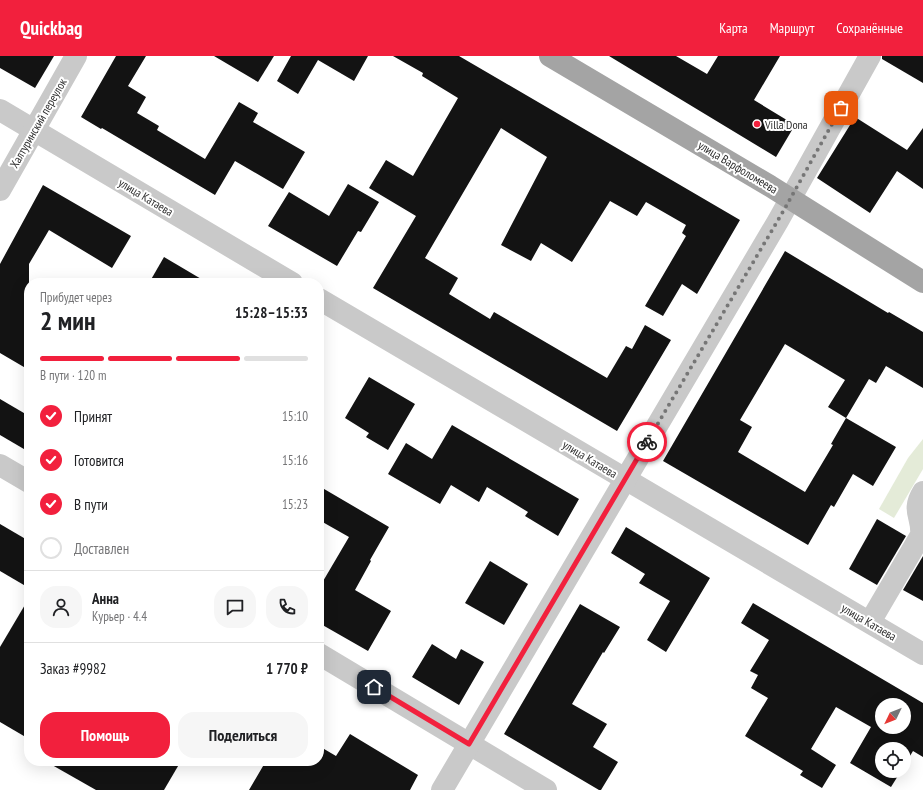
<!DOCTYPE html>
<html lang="ru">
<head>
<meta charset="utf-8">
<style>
  :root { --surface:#fff; --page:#f6f6f6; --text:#202124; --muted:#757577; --line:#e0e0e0; --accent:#f2203d }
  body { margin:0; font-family:"PT Sans Narrow",sans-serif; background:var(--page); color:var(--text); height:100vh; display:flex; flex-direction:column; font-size:15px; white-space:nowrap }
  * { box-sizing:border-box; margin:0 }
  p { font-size:13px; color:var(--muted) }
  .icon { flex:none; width:22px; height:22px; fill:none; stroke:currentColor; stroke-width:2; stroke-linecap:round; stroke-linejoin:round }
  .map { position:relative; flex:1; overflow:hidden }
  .drawer { position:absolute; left:24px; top:222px; width:300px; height:488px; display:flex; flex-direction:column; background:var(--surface); border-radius:16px; box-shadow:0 4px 16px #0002 }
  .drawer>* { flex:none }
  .needle { width:26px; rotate:227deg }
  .tools { position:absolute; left:875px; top:642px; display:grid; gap:8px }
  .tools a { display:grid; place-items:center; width:36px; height:36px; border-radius:50%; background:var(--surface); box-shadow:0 4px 16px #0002; font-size:20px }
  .pin { position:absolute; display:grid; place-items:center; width:34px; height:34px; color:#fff; margin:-17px; border-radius:8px; box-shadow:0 2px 6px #0006 }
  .courier { position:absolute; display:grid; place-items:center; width:40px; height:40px; margin:-20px; border:3px solid #f2203d; border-radius:50%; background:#fff; color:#222; box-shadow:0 1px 5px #0007 }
  .summary em { font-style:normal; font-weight:600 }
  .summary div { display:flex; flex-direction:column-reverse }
  .summary { display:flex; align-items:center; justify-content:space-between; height:68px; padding:0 16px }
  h1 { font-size:26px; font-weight:600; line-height:30px }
  .bar { display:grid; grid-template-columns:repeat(4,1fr); gap:6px 4px; align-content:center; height:48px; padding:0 16px }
  .bar i { height:5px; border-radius:3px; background:var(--line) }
  .bar .selected { background:var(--accent) }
  .bar p { grid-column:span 4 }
  .line { display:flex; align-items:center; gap:10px; padding:0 16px; border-top:1px solid var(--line) }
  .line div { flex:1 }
  .round { display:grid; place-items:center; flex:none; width:42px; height:42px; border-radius:16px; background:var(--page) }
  ol { padding:0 16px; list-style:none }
  li { display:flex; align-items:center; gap:12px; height:44px }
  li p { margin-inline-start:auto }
  li .icon { padding:4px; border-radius:50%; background:var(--accent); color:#fff; stroke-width:4 }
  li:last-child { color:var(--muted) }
  li i { width:22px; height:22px; border:2px solid var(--line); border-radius:50% }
  .action { display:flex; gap:8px; margin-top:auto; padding:8px 16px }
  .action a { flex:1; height:46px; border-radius:16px; background:var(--accent); color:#fff; font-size:16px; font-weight:600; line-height:46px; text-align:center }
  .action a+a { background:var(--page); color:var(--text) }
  header { display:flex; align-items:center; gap:24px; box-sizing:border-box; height:56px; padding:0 20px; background:var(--accent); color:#fff }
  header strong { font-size:19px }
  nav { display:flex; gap:22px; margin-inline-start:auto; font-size:14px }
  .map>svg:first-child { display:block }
  .green { fill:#e4ebd8 }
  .building { fill:#131313; fill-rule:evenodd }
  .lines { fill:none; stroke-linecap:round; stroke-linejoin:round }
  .minor { stroke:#c9c9c9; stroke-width:22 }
  .major { stroke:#a4a4a4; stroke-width:22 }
  .done { stroke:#767676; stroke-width:4; stroke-dasharray:0 7.2 }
  .route { stroke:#f2203d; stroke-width:5 }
  .poi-dot { fill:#f2203d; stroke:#fff; stroke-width:1.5 }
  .labels { text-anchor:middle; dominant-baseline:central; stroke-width:4; stroke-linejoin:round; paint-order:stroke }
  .street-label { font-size:12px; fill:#2c2c2c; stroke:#fff }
  .poi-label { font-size:12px; fill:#2c2c2c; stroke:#fff; text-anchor:start }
</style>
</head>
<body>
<header>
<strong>Quickbag</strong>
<nav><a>Карта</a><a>Маршрут</a><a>Сохранённые</a></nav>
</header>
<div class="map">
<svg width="923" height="734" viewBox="0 0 923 734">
  <rect width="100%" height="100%" fill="#fff"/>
  <path class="green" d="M923 383V413L894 462 879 453 908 402Z"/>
  <g class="building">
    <path d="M0 0H54L35 32 0 12Z"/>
    <path d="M116 0H146L128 30 146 41 137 57 159 70 157 74 205 103 239 46 258 57 253 66 305 96 283 133 235 105 215 139 102 72 101 73 81 61Z"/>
    <path d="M214 0H274L258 26Z"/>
    <path d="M291 0H368L354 25 318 4 298 38 277 25Z"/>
    <path d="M393 0H459L740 164 697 238 682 228 663 260 645 250 686 180 682 177 686 169 646 146 637 160 610 145 572 206 541 187 531 205 501 189 547 101 501 72 425 202 458 222 449 238 490 263 494 256 607 322 626 290 632 293 645 269 671 284 617 375 373 232 416 160 369 132 386 104 413 120 458 42 422 20 423 17Z"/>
    <path d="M609 0H676L707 18 718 0H780L754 44 795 69 776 101Z"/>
    <path d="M882 0H923V27L882 3Z"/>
    <path d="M855 61 907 94 923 72V133L897 115 870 157 817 122Z"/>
    <path d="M348 128 379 146 361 176 358 175 337 210 268 170 289 136 329 160Z"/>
    <path d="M43 129 131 180 112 212 49 174 29 208V314L0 297V208Z"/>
    <path d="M785 195 888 257 889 256 923 276V332L886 310 876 327 869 323 846 362 828 351 845 324 785 288 740 364 752 371 738 396 805 436 833 389 831 388 846 362 896 391 873 430 853 418 834 451 831 449 808 489 663 405Z"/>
    <path d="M164 201 208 227H149Z"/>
    <path d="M369 321 415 348 388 394 366 381 369 377 345 362Z"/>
    <path d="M0 343 29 360V396L0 379Z"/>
    <path d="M452 369 579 443 558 480 525 460 528 456 487 431 479 446 451 429 440 448 388 418 406 387 432 403Z"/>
    <path d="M319 430 389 471 370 504 371 505 355 534 391 555 368 595 319 567V532L349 481 319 464Z"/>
    <path d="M877 463 906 480 877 529 849 513Z"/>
    <path d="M0 468 29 485V532L0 515Z"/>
    <path d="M626 471 710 522 666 596 647 584 670 545 639 527 645 518 611 497Z"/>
    <path d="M923 500V545L903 534Z"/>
    <path d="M490 505 528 528 504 569 465 547Z"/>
    <path d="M29 542V683L0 666V591Z"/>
    <path d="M753 547 923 647V701L913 695 904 710V693H882V715H901L891 731 850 707 871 671 836 651 811 693 836 709 822 732 800 719 803 715 745 680 768 642 751 632 758 619 750 615 769 584 741 567ZM882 649H904V671H882Z"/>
    <path d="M580 548 620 571 604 597 603 596 572 648 607 668 593 691 618 706 601 734H599L504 678Z"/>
    <path d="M432 588 456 603 461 593 484 606 459 649 412 621Z"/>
    <path d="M350 678 418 719 410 734H249L266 705H319V690L336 700Z"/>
    <path d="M45 705H181L164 734H96Z"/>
  </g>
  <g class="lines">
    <g class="minor">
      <path d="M0 54 292 227"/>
      <path d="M0 134 76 0"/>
      <path d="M319 243 923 598"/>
      <path d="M0 409 29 426"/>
      <path d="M870 566 921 479C923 461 911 455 923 436"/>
      <path d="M319 598 546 734"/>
      <path d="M442 734 778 165 870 0"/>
    </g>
    <path class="major" d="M550 0 770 130 923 226"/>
  </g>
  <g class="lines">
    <path class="done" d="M647 386 784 154 841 52"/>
    <path class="route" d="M374 631 469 688 647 386"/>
  </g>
  <circle class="poi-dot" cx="757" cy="68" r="4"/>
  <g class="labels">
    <g class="street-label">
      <text transform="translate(38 67) rotate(-60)">Халтуринский переулок</text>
      <text transform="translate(738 111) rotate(31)">улица Варфоломеева</text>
      <text transform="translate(146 141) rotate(31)">улица Катаева</text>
      <text transform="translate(590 403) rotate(31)">улица Катаева</text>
      <text transform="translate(869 566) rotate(30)">улица Катаева</text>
    </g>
    <g class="poi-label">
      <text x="765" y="68">Villa Dona</text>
    </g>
  </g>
</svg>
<div class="tools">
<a><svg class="needle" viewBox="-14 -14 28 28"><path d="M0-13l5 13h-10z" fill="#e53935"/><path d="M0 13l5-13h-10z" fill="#757577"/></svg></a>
<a><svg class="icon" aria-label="locate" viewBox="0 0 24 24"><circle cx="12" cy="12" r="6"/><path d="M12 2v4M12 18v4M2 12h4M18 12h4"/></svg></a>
</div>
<div class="pin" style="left:841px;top:52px;background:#ea580c"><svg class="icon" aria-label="bag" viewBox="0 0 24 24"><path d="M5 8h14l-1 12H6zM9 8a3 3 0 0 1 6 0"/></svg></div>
<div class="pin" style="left:374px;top:631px;background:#1f2937"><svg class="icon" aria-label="home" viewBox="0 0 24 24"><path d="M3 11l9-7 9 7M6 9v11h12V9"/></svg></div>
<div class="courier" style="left:647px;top:386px"><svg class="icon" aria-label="bike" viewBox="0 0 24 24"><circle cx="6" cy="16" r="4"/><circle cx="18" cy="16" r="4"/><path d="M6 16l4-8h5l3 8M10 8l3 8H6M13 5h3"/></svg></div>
<section class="drawer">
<div class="summary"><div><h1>2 мин</h1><p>Прибудет через</p></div><em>15:28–15:33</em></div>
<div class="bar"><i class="selected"></i><i class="selected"></i><i class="selected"></i><i></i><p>В пути · 120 m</p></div>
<ol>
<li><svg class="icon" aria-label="check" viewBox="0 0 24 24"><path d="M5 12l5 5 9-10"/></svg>Принят<p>15:10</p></li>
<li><svg class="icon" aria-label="check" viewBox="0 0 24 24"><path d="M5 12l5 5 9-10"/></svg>Готовится<p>15:16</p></li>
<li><svg class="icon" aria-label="check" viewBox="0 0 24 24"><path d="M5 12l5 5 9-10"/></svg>В пути<p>15:23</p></li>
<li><i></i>Доставлен</li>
</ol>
<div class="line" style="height:72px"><a class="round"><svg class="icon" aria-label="person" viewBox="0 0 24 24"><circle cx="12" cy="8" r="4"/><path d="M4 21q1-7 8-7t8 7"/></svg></a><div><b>Анна</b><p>Курьер · 4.4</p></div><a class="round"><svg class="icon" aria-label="chat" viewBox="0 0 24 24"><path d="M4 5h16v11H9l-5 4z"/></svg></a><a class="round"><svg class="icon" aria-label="phone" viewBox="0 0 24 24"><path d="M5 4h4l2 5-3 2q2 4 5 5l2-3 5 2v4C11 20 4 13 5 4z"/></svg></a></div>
<div class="line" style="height:52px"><div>Заказ #9982</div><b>1 770 ₽</b></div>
<div class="action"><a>Помощь</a><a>Поделиться</a></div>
</section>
</div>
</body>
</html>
